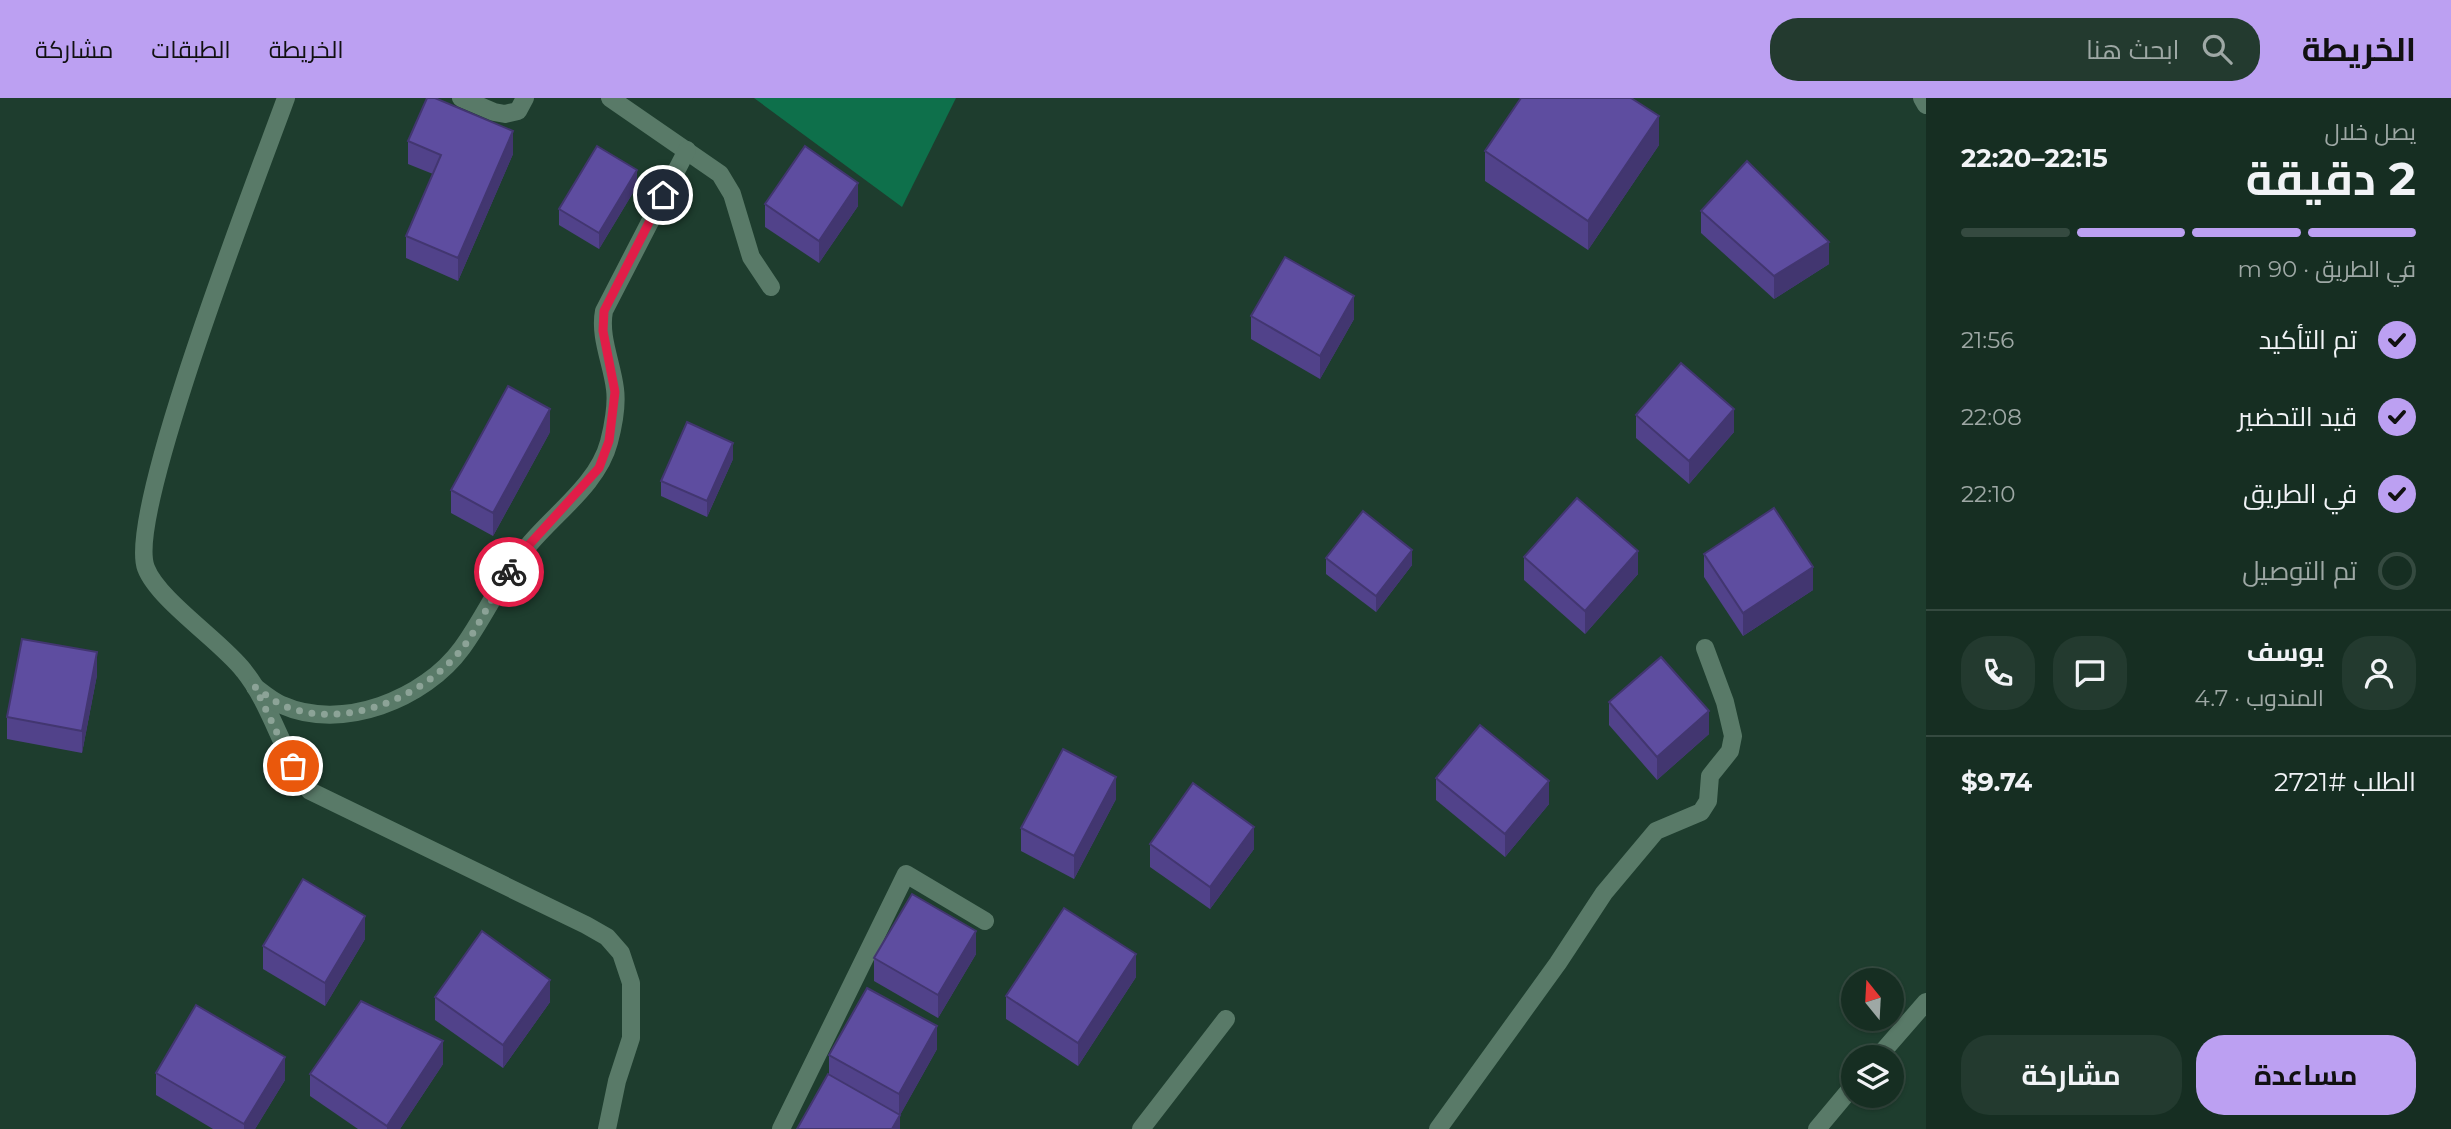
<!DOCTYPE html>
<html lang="ar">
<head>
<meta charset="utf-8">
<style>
  :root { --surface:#162e22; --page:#233a2f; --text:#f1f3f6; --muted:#9ea8a5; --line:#354a40; --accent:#bca0f2 }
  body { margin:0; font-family:Montserrat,Cairo,sans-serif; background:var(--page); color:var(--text); direction:rtl; height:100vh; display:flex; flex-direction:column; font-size:26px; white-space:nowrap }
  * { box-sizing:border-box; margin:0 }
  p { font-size:23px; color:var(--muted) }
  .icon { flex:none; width:38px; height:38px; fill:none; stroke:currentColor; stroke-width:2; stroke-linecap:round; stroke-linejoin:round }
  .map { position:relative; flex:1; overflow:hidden; direction:ltr }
  .panel { display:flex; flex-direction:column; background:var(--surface); width:525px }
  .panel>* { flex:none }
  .needle { width:46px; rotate:342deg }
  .fabs { position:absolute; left:1841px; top:870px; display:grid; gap:14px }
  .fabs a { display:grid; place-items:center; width:63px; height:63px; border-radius:50%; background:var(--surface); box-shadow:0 2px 5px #0004,0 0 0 2px var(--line); font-size:35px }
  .pin { position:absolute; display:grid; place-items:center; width:60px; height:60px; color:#fff; margin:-30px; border:4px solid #fff; border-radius:50%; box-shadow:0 2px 7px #0007 }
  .courier { position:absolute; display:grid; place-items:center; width:70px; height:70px; margin:-35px; border:5px solid #e11d48; border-radius:50%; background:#fff; color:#222; box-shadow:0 2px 9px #0007 }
  .head em { font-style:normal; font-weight:700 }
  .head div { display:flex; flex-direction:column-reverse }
  .head { display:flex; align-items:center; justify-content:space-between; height:119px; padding:0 35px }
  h1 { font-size:46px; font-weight:700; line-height:52px }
  .bar { display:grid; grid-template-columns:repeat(4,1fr); gap:10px 7px; align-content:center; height:84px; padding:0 35px }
  .bar i { height:9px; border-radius:5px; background:var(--line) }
  .bar .active { background:var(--accent) }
  .bar p { grid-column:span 4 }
  .line { display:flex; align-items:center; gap:18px; padding:0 35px; border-top:2px solid var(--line) }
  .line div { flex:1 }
  .round { display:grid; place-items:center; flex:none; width:74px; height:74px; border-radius:28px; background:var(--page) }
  ol { padding:0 35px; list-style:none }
  li { display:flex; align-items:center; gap:21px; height:77px }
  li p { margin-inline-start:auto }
  li .icon { padding:7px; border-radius:50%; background:var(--accent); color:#111; stroke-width:4 }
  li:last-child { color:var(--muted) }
  li i { width:38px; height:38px; border:4px solid var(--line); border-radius:50% }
  .primary-button { display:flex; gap:14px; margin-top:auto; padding:14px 35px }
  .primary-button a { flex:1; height:80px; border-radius:28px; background:var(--accent); color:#111; font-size:28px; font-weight:700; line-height:80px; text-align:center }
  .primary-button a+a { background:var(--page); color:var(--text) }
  header { display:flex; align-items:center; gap:42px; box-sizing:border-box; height:98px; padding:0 35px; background:var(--accent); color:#111 }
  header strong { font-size:33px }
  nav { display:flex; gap:38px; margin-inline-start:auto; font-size:24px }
  .search { width:490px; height:63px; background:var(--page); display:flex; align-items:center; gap:18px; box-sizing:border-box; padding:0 24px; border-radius:28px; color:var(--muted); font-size:26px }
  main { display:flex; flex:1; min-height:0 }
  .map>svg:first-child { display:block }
  .forest { fill:#0e704b }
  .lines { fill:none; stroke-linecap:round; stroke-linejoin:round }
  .street { stroke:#597a68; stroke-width:18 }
  .secondary { stroke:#597a68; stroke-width:18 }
  .wall { fill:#51428a }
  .shaded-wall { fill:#423670 }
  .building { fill:#5e4da0; stroke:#423670; stroke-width:2 }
  .done { stroke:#8ca397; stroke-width:7; stroke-dasharray:0 12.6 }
  .route { stroke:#e11d48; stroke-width:9 }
</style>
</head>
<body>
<header>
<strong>الخريطة</strong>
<div class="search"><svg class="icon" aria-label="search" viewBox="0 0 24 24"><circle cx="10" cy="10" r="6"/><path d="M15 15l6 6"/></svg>ابحث هنا</div>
<nav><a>الخريطة</a><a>الطبقات</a><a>مشاركة</a></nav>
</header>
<main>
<section class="panel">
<div class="head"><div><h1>2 دقيقة</h1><p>يصل خلال</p></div><em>22:15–22:20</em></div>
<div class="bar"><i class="active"></i><i class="active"></i><i class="active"></i><i></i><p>في الطريق · 90 m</p></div>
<ol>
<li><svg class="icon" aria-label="check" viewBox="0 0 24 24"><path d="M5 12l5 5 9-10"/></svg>تم التأكيد<p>21:56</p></li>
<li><svg class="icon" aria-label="check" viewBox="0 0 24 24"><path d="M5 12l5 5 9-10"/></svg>قيد التحضير<p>22:08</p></li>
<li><svg class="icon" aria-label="check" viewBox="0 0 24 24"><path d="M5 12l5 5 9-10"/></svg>في الطريق<p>22:10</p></li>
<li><i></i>تم التوصيل</li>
</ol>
<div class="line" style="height:126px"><a class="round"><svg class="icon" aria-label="person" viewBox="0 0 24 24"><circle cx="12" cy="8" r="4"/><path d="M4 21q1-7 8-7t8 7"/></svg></a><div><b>يوسف</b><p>المندوب · 4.7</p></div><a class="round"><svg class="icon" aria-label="chat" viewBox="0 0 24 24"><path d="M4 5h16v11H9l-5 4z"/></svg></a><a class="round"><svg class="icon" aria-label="phone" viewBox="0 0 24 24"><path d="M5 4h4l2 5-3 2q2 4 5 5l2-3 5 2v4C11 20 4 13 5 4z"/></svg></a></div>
<div class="line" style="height:91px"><div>الطلب #2721</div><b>$9.74</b></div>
<div class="primary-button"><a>مساعدة</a><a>مشاركة</a></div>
</section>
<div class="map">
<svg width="1926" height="1031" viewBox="0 0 1926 1031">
  <rect width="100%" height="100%" fill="#1e3d2e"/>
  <path class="forest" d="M754 0H956L902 109Z"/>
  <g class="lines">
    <g class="street">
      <path d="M286 0C260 72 125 416 146 470 158 502 222 544 244 573 272 608 282 656 310 693L586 827 607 839 621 855 631 885V940L617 983 607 1031"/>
      <path d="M461 0 494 14 505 16 518 13 525 0"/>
      <path d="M610 0 720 76 732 96 751 159 771 189"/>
      <path d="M255 589C263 595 272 603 282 607 342 634 425 601 462 550 486 517 501 480 528 448 555 415 598 386 609 344 613 329 617 306 615 291 612 265 599 239 604 213L687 52"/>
      <path d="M1878 959 1926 904"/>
      <path d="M781 1031 906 776 985 823"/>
      <path d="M1141 1031 1226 921"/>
      <path d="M1438 1031 1558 865 1604 795 1656 733 1701 714 1708 703 1710 678 1730 653 1733 638 1725 604 1705 550"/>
      <path d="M1817 1031 1853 988"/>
    </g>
    <path class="secondary" d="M1922 0 1926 7"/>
  </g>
  <g class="wall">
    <path d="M408 43 513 56 458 183 406 160V138L433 76 408 66Z"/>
    <path d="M1659 47 1588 152 1485 83V53Z"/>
    <path d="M637 88 599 151 559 127V111Z"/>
    <path d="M765 106 858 108 819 165 765 129Z"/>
    <path d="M1701 113 1829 166 1774 201 1701 135Z"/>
    <path d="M1251 218 1354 221 1320 281 1251 241Z"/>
    <path d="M1636 317 1734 334 1689 386 1636 340Z"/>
    <path d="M550 334 493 438 451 415V392Z"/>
    <path d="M733 361 707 419 661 398V383Z"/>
    <path d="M1704 456 1813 492 1743 538 1704 479Z"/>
    <path d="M1524 459 1638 476 1585 536 1524 482Z"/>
    <path d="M1326 460 1412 467 1376 514 1326 476Z"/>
    <path d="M97 577 82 655 7 641V619Z"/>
    <path d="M1609 604 1709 636 1657 682 1609 627Z"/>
    <path d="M1436 680 1549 706 1505 759 1436 702Z"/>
    <path d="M1116 701 1074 781 1021 753V730Z"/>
    <path d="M1150 746 1254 751 1210 811 1150 769Z"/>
    <path d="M365 841 325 908 263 871V848Z"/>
    <path d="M976 856 938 920 874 883V860Z"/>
    <path d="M1136 879 1078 968 1006 921V898Z"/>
    <path d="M435 899 550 904 503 970 435 922Z"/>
    <path d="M937 951 900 1017V1031L829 977V957Z"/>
    <path d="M443 966 400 1031H358L310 998V976Z"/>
    <path d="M156 975 285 982 255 1031H213L156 997Z"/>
  </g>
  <g class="shaded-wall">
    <path d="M1659 18V47L1588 152V123Z"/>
    <path d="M513 33V56L458 183V160Z"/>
    <path d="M637 72V88L599 151V135Z"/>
    <path d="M858 85V108L819 165V143Z"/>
    <path d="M1829 144V166L1774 201V178Z"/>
    <path d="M1354 198V221L1320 281V258Z"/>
    <path d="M550 311V334L493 438V415Z"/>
    <path d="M1734 311V334L1689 386V363Z"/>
    <path d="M733 345V361L707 419V403Z"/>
    <path d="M1412 452V467L1376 514V498Z"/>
    <path d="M1638 453V476L1585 536V513Z"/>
    <path d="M1813 469V492L1743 538V515Z"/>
    <path d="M97 554V577L82 655V633Z"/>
    <path d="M1709 613V636L1657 682V659Z"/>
    <path d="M1116 679V701L1074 781V758Z"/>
    <path d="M1549 683V706L1505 759V736Z"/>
    <path d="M1254 729V751L1210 811V789Z"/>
    <path d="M365 818V841L325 908V885Z"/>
    <path d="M976 833V856L938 920V897Z"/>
    <path d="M1136 856V879L1078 968V945Z"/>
    <path d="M550 882V904L503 970V947Z"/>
    <path d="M937 928V951L899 1019V996Z"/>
    <path d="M443 943V966L400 1031H387V1028Z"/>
    <path d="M285 959V982L255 1031H244V1026Z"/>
    <path d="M900 1017V1031H892Z"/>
  </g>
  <g class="building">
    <path d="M427 0H435L513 33 458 160 406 138 441 57 408 43Z"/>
    <path d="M1521 0H1631L1659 18 1588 123 1485 53Z"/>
    <path d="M597 48 637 72 599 135 559 111Z"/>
    <path d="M805 48 858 85 819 143 765 106Z"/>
    <path d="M1747 63 1829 144 1774 178 1701 113Z"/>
    <path d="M1285 159 1354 198 1320 258 1251 218Z"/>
    <path d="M1681 265 1734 311 1689 363 1636 317Z"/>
    <path d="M508 288 550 311 493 415 451 392Z"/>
    <path d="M687 324 733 345 707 403 661 383Z"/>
    <path d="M1577 400 1638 453 1585 513 1524 459Z"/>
    <path d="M1774 410 1813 469 1743 515 1704 456Z"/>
    <path d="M1363 413 1412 452 1376 498 1326 460Z"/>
    <path d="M22 541 97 554 82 633 7 619Z"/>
    <path d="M1661 559 1709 613 1657 659 1609 604Z"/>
    <path d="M1480 627 1549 683 1505 736 1436 680Z"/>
    <path d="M1063 651 1116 679 1074 758 1021 730Z"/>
    <path d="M1193 685 1254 729 1210 789 1150 746Z"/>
    <path d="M303 781 365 818 325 885 263 848Z"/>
    <path d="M912 796 976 833 938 897 874 860Z"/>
    <path d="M1064 810 1136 856 1078 945 1006 898Z"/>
    <path d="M482 833 550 882 503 947 435 899Z"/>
    <path d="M867 890 937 928 899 996 829 957Z"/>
    <path d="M361 903 443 943 387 1028 310 976Z"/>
    <path d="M196 907 285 959 244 1026 156 975Z"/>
    <path d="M828 976 900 1017 892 1031H797Z"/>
  </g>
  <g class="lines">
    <path class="done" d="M293 668 255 589C264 595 273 603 282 607 343 633 421 601 461 552 480 528 491 499 509 474"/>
    <path class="route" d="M509 474 528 448 599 370 609 343 615 294 603 233 604 213 663 97"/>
  </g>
</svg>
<div class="fabs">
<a><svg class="needle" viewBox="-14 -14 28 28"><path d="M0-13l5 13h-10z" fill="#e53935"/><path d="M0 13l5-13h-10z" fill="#9ea8a5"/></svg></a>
<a><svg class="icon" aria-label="layers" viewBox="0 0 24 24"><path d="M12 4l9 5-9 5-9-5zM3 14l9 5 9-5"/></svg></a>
</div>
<div class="pin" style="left:293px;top:668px;background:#ea580c"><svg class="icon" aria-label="bag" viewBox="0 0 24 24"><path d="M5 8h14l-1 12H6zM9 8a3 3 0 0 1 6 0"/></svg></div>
<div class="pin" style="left:663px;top:97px;background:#1f2937"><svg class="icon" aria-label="home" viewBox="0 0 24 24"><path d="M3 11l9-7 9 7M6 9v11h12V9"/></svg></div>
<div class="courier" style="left:509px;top:474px"><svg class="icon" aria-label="bike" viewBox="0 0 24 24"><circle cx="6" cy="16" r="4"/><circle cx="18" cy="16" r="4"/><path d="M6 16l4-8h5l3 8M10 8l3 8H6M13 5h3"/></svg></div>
</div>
</main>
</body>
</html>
